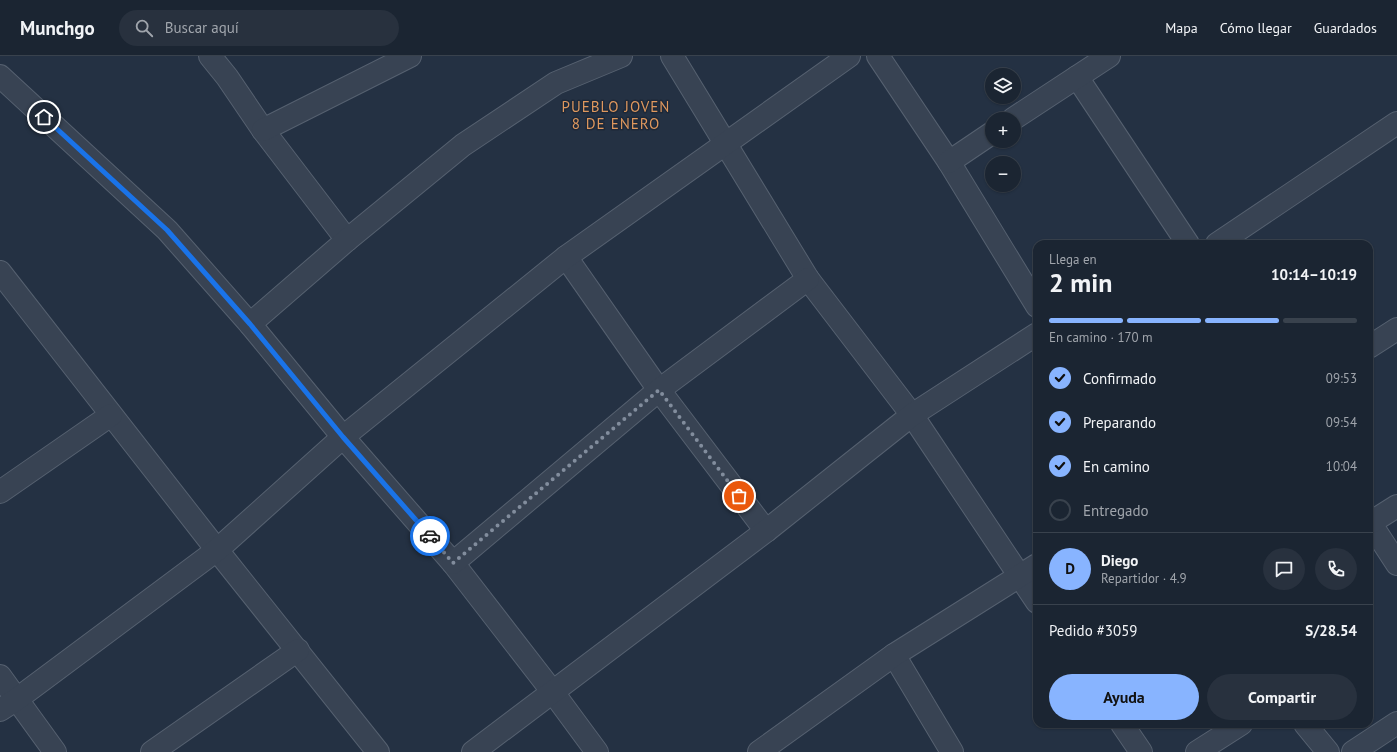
<!DOCTYPE html>
<html lang="es">
<head>
<meta charset="utf-8">
<style>
  :root { --surface:#1b2532; --page:#28313e; --text:#f1f3f6; --muted:#a0a5ac; --line:#39424d; --accent:#88b4ff }
  body { margin:0; font-family:"PT Sans",sans-serif; background:var(--page); color:var(--text); height:100vh; display:flex; flex-direction:column; font-size:15px; white-space:nowrap }
  * { box-sizing:border-box; margin:0 }
  p { font-size:13px; color:var(--muted) }
  .icon { flex:none; width:22px; height:22px; fill:none; stroke:currentColor; stroke-width:2; stroke-linecap:round; stroke-linejoin:round }
  .map { position:relative; flex:1; overflow:hidden }
  .details { position:absolute; left:1033px; top:184px; width:340px; height:488px; display:flex; flex-direction:column; background:var(--surface); border-radius:12px; box-shadow:0 1px 3px #0004,0 0 0 1px var(--line) }
  .details>* { flex:none }
  .buttons { position:absolute; left:985px; top:12px; display:grid; gap:8px }
  .buttons a { display:grid; place-items:center; width:36px; height:36px; border-radius:50%; background:var(--surface); box-shadow:0 1px 3px #0004,0 0 0 1px var(--line); font-size:20px }
  .pin { position:absolute; display:grid; place-items:center; width:34px; height:34px; color:#fff; margin:-17px; border:2px solid #fff; border-radius:50%; box-shadow:0 1px 4px #0007 }
  .courier { position:absolute; display:grid; place-items:center; width:40px; height:40px; margin:-20px; border:3px solid #1a73e8; border-radius:50%; background:#fff; color:#222; box-shadow:0 1px 5px #0007 }
  .headline em { font-style:normal; font-weight:700 }
  .headline div { display:flex; flex-direction:column-reverse }
  .headline { display:flex; align-items:center; justify-content:space-between; height:68px; padding:0 16px }
  h1 { font-size:26px; font-weight:700; line-height:30px }
  .bar { display:grid; grid-template-columns:repeat(4,1fr); gap:6px 4px; align-content:center; height:48px; padding:0 16px }
  .bar i { height:5px; border-radius:3px; background:var(--line) }
  .bar .selected { background:var(--accent) }
  .bar p { grid-column:span 4 }
  .line { display:flex; align-items:center; gap:10px; padding:0 16px; border-top:1px solid var(--line) }
  .line div { flex:1 }
  .round { display:grid; place-items:center; flex:none; width:42px; height:42px; border-radius:21px; background:var(--page) }
  ol { padding:0 16px; list-style:none }
  li { display:flex; align-items:center; gap:12px; height:44px }
  li p { margin-inline-start:auto }
  li .icon { padding:4px; border-radius:50%; background:var(--accent); color:#111; stroke-width:4 }
  li:last-child { color:var(--muted) }
  li i { width:22px; height:22px; border:2px solid var(--line); border-radius:50% }
  .primary-button { display:flex; gap:8px; margin-top:auto; padding:8px 16px }
  .primary-button a { flex:1; height:46px; border-radius:24px; background:var(--accent); color:#111; font-size:16px; font-weight:700; line-height:46px; text-align:center }
  .primary-button a+a { background:var(--page); color:var(--text) }
  header { display:flex; align-items:center; gap:24px; box-sizing:border-box; height:56px; padding:0 20px; background:var(--surface); border-bottom:1px solid var(--line) }
  header strong { font-size:19px }
  nav { display:flex; gap:22px; margin-inline-start:auto; font-size:14px }
  .search { width:280px; height:36px; background:var(--page); display:flex; align-items:center; gap:10px; box-sizing:border-box; padding:0 14px; border-radius:22px; color:var(--muted); font-size:15px }
  .map>svg:first-child { display:block }
  .lines { fill:none; stroke-linecap:round; stroke-linejoin:round }
  .minor-casing { stroke:#566170; stroke-width:24 }
  .minor { stroke:#384353; stroke-width:22 }
  .done { stroke:#828d9d; stroke-width:4; stroke-dasharray:0 7.2 }
  .route { stroke:#1a73e8; stroke-width:5 }
  .labels { text-anchor:middle; dominant-baseline:central; stroke-width:3; stroke-linejoin:round; paint-order:stroke }
  .neighbourhood-label { font-size:15px; letter-spacing:1px; fill:#df985e; stroke:#1d2838 }
</style>
</head>
<body>
<header>
<strong>Munchgo</strong>
<div class="search"><svg class="icon" aria-label="search" viewBox="0 0 24 24"><circle cx="10" cy="10" r="6"/><path d="M15 15l6 6"/></svg>Buscar aquí</div>
<nav><a>Mapa</a><a>Cómo llegar</a><a>Guardados</a></nav>
</header>
<div class="map">
<svg width="1397" height="696" viewBox="0 0 1397 696">
  <rect width="100%" height="100%" fill="#243143"/>
  <g class="lines">
    <defs>
      <g id="minor">
        <path d="M210 0 227 21 263 74 347 184"/>
        <path d="M672 0 808 223 912 359 1037 546"/>
        <path d="M878 0 949 106 1037 250"/>
        <path d="M0 20 167 174 250 268 343 381 453 507 552 635 597 696"/>
        <path d="M1077 21 1188 188"/>
        <path d="M1013 63 1109 0"/>
        <path d="M263 74 410 0"/>
        <path d="M949 106 992 77"/>
        <path d="M1217 188 1397 67"/>
        <path d="M566 201 659 334 766 475"/>
        <path d="M0 216 217 494 378 696"/>
        <path d="M250 268 347 184 463 89 556 27 621 0"/>
        <path d="M1369 291 1397 273"/>
        <path d="M0 436 111 359"/>
        <path d="M1369 465 1397 508"/>
        <path d="M1370 467 1397 450"/>
        <path d="M453 507 659 334 808 223"/>
        <path d="M894 599 952 696"/>
        <path d="M0 620 55 696"/>
        <path d="M0 654 17 643 217 494 343 381 566 201 849 0"/>
        <path d="M1122 668 1141 696"/>
        <path d="M1305 668 1328 696"/>
        <path d="M152 696 298 594"/>
        <path d="M473 696 766 475 912 359 1037 278"/>
        <path d="M759 696 894 599 1037 509"/>
        <path d="M1197 696 1241 668"/>
        <path d="M1353 696 1397 667"/>
      </g>
    </defs>
    <use href="#minor" class="minor-casing"/>
    <use href="#minor" class="minor"/>
  </g>
  <g class="lines">
    <path class="done" d="M430 480 453 507 659 334 739 440"/>
    <path class="route" d="M44 61 167 174 250 268 343 381 430 480"/>
  </g>
  <g class="labels">
    <g class="neighbourhood-label">
      <text x="616" y="50">PUEBLO JOVEN<tspan x="616" dy="17">8 DE ENERO</tspan></text>
    </g>
  </g>
</svg>
<div class="buttons">
<a><svg class="icon" aria-label="layers" viewBox="0 0 24 24"><path d="M12 4l9 5-9 5-9-5zM3 14l9 5 9-5"/></svg></a>
<a>+</a>
<a>−</a>
</div>
<div class="pin" style="left:739px;top:440px;background:#ea580c"><svg class="icon" aria-label="bag" viewBox="0 0 24 24"><path d="M5 8h14l-1 12H6zM9 8a3 3 0 0 1 6 0"/></svg></div>
<div class="pin" style="left:44px;top:61px;background:#1f2937"><svg class="icon" aria-label="home" viewBox="0 0 24 24"><path d="M3 11l9-7 9 7M6 9v11h12V9"/></svg></div>
<div class="courier" style="left:430px;top:480px"><svg class="icon" aria-label="car" viewBox="0 0 24 24"><path d="M5 17H2v-5l4-1 3-4h7l3 4 3 1v5h-3M9 17h6M6 11h13"/><circle cx="7" cy="17" r="2"/><circle cx="17" cy="17" r="2"/></svg></div>
<section class="details">
<div class="headline"><div><h1>2 min</h1><p>Llega en</p></div><em>10:14–10:19</em></div>
<div class="bar"><i class="selected"></i><i class="selected"></i><i class="selected"></i><i></i><p>En camino · 170 m</p></div>
<ol>
<li><svg class="icon" aria-label="check" viewBox="0 0 24 24"><path d="M5 12l5 5 9-10"/></svg>Confirmado<p>09:53</p></li>
<li><svg class="icon" aria-label="check" viewBox="0 0 24 24"><path d="M5 12l5 5 9-10"/></svg>Preparando<p>09:54</p></li>
<li><svg class="icon" aria-label="check" viewBox="0 0 24 24"><path d="M5 12l5 5 9-10"/></svg>En camino<p>10:04</p></li>
<li><i></i>Entregado</li>
</ol>
<div class="line" style="height:72px"><b class="round" style="background:var(--accent);color:#111">D</b><div><b>Diego</b><p>Repartidor · 4.9</p></div><a class="round"><svg class="icon" aria-label="chat" viewBox="0 0 24 24"><path d="M4 5h16v11H9l-5 4z"/></svg></a><a class="round"><svg class="icon" aria-label="phone" viewBox="0 0 24 24"><path d="M5 4h4l2 5-3 2q2 4 5 5l2-3 5 2v4C11 20 4 13 5 4z"/></svg></a></div>
<div class="line" style="height:52px"><div>Pedido #3059</div><b>S/28.54</b></div>
<div class="primary-button"><a>Ayuda</a><a>Compartir</a></div>
</section>
</div>
</body>
</html>
